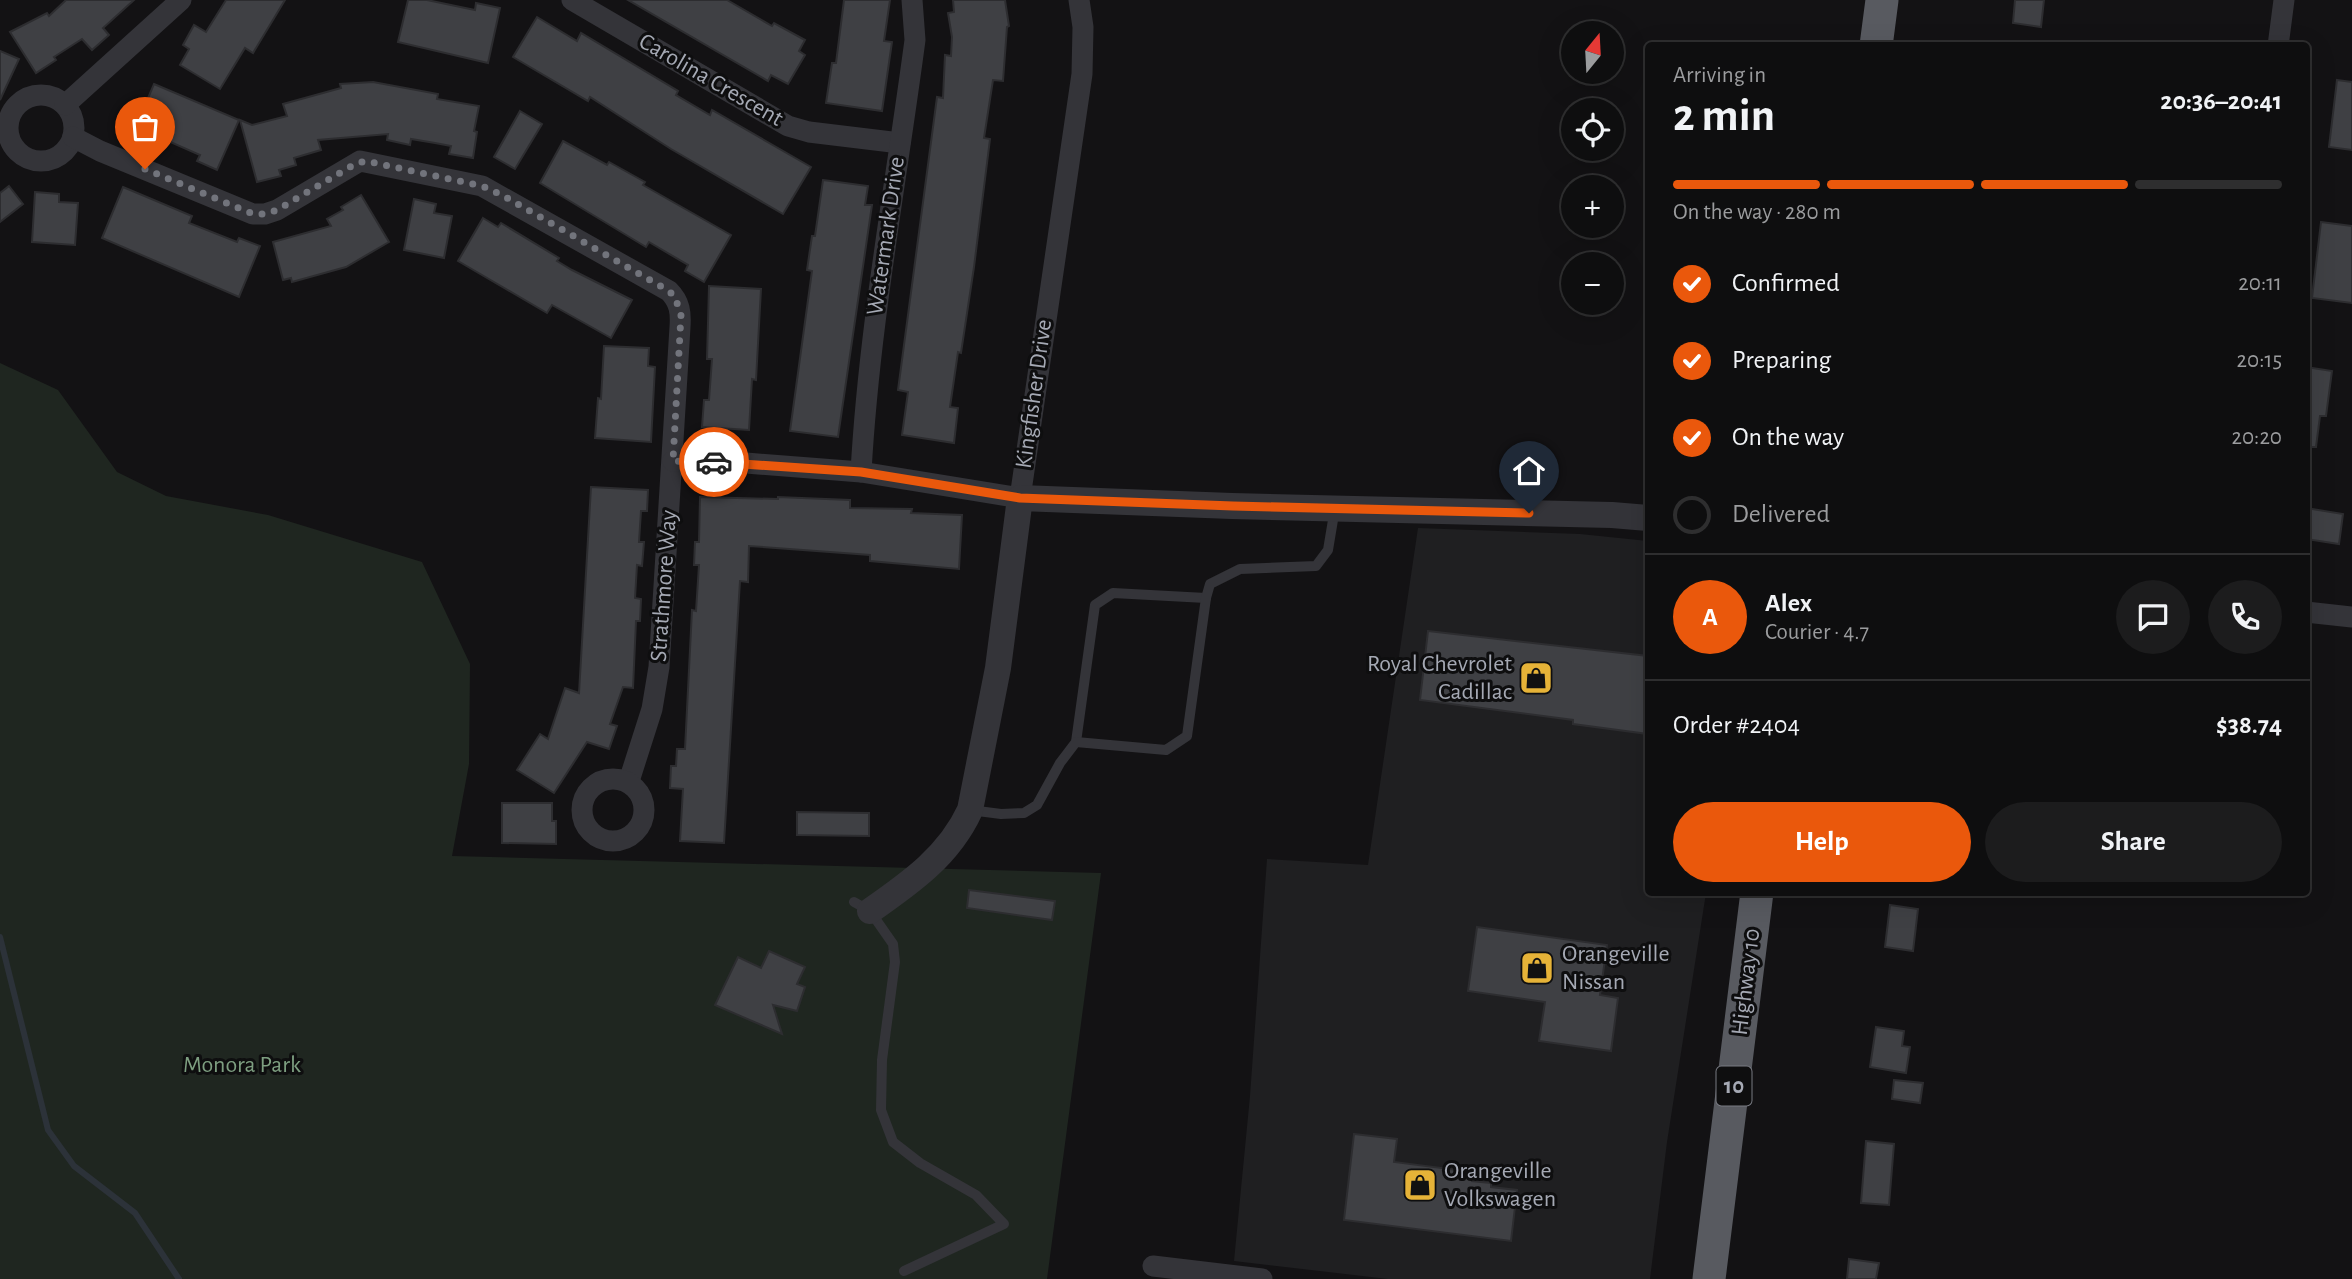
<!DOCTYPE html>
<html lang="en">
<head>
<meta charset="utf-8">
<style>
  :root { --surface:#0e0e0f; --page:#1c1c1d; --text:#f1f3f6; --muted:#9b9c9e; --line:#2e2e2f; --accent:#ea580c }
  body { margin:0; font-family:"Alegreya Sans",sans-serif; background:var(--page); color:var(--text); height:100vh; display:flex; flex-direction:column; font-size:26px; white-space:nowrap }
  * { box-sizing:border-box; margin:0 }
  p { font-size:23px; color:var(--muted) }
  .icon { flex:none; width:38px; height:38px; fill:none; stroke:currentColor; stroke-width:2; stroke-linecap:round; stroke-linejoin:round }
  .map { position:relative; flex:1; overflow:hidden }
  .details { position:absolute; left:1645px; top:42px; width:665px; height:854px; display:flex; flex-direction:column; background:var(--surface); border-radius:7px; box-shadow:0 7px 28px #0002,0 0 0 2px var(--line) }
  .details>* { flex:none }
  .needle { width:46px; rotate:18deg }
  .fabs { position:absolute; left:1561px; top:21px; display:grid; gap:14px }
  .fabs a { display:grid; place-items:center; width:63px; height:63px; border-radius:50%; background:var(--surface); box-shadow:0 7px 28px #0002,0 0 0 2px var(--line); font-size:35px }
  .pin { position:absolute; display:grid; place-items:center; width:60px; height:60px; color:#fff; margin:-72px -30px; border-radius:50% 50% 50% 0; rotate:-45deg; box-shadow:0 0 7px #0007 }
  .pin .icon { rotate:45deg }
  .courier { position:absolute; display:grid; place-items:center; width:70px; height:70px; margin:-35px; border:5px solid #ea580c; border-radius:50%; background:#fff; color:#222; box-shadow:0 2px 9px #0007 }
  .head em { font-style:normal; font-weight:700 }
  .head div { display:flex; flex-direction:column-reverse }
  .head { display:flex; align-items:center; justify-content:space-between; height:119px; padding:0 28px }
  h1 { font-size:46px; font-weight:700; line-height:52px }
  .bar { display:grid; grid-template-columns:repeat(4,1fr); gap:10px 7px; align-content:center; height:84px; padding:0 28px }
  .bar i { height:9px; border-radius:5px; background:var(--line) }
  .bar .active { background:var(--accent) }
  .bar p { grid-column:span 4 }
  .line { display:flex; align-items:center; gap:18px; padding:0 28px; border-top:2px solid var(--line) }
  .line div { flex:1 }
  .round { display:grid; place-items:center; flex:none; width:74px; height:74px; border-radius:37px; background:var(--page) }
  ol { padding:0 28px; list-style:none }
  li { display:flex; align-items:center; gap:21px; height:77px }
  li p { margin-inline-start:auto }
  li .icon { padding:7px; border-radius:50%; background:var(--accent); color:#fff; stroke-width:4 }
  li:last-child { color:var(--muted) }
  li i { width:38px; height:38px; border:4px solid var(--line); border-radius:50% }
  .action { display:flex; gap:14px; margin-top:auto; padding:14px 28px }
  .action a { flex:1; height:80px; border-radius:42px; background:var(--accent); color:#fff; font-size:28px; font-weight:700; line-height:80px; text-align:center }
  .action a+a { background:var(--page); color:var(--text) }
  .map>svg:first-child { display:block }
  .built { fill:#1f1f21 }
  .green { fill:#1f2620 }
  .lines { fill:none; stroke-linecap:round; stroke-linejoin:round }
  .stream { stroke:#2c3239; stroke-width:6 }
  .building { fill:#3f4044; stroke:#2d2d30; stroke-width:2 }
  .service { stroke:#343439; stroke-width:10 }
  .minor { stroke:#343439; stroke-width:21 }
  .tertiary { stroke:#343439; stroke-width:26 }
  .trunk { stroke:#585a60; stroke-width:33 }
  .done { stroke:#72747c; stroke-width:7; stroke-dasharray:0 12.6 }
  .route { stroke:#ea580c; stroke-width:9 }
  .labels { text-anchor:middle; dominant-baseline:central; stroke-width:6; stroke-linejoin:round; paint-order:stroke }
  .shield { fill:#0e0e0f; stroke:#787a82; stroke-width:2 }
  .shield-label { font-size:23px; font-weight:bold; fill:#a5a9b4 }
  .street-label { font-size:24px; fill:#a5a9b4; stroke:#0e0e0f }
  .poi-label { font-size:24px; fill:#a5a9b4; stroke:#0e0e0f; text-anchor:start }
  .park-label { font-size:24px; fill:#7d9e80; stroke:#0e0e0f }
</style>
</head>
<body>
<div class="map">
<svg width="2352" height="1279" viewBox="0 0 2352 1279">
  <rect width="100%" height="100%" fill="#131214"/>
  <path class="built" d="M1418 528 1580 534 1648 541V892L1706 893 1667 1142 1650 1279H1388L1234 1261 1250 1096 1267 859 1368 865Z"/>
  <path class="green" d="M0 363 58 390 117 472 166 496 268 515 422 562 470 664 469 764 452 856 1101 873 1047 1279H0Z"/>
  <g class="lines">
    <path class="stream" d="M0 937 48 1130 74 1166 135 1213 179 1279"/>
  </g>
  <g class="building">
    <path d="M66 0H134L103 28 109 35 92 50 82 39 54 57 56 60 36 73 10 32 47 13 49 16Z"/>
    <path d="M226 0H285L253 53 245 48 220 89 180 65 189 49 183 45 194 25 206 32Z"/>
    <path d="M408 0H427L475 10 476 3 500 8 488 63 398 42Z"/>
    <path d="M628 0H727L772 26 774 23 805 40 799 51 805 55 788 84 771 75 768 81Z"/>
    <path d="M844 0H890L884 41 892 42 882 111 826 103 832 63H836Z"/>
    <path d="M953 0H1005L1009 26 1007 27 1003 81 993 80 984 138 990 139 974 267 961 353 958 352 950 407 958 408 954 443 902 435 908 392 898 390 937 97 943 98 945 55 951 56 952 37 948 13 954 12Z"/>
    <path d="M2015 0H2044L2041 27 2013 23Z"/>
    <path d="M537 17 577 41 581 33 678 91 676 95 710 115 712 110 811 167 783 214 671 149 590 97 588 101 513 57Z"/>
    <path d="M0 51 19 59 0 100Z"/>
    <path d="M2337 80 2352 82V150L2329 147Z"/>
    <path d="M373 82 438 94 437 99 479 106 474 131 477 132 473 158 449 154 451 146 435 143 411 139 410 145 387 140 388 134 318 140 321 150 294 158 296 165 279 170 281 176 257 182 240 120 252 125 287 116 283 104 341 88 340 84Z"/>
    <path d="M154 84 239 120 217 170 197 161 200 155 157 136 155 142 133 133Z"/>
    <path d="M520 111 542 124 515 169 494 157Z"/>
    <path d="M563 141 607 165 609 162 645 182 643 185 731 235 704 282 685 271 688 265 649 242 646 247 540 183Z"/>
    <path d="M823 180 868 186 865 205H872L838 437 790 431 812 271 807 270 812 236H815Z"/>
    <path d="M9 186 23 204 0 222V193Z"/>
    <path d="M123 187 192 216 189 223 237 242 239 238 260 246 239 297 102 238Z"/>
    <path d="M35 192 59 194V202L78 203 75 245 32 242Z"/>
    <path d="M361 195 389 242 346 267 292 282 291 278 283 280 273 242 331 226 327 219 343 210 341 207Z"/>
    <path d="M414 199 436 204 434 213 452 216 444 258 404 250Z"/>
    <path d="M483 218 498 227 501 223 559 258 557 261 572 270 632 300 611 338 552 305 547 313 458 261Z"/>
    <path d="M2321 222 2352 226V303L2312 298Z"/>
    <path d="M709 286 761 289 756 380 752 379 749 430 702 427 704 400H709L712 359H707Z"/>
    <path d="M604 346 649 348 648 366 655 367 651 442 595 438 598 398 601 399Z"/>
    <path d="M2306 367 2332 371 2326 416H2320L2316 447H2306Z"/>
    <path d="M591 487 648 490 647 511H641L639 542H644L642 566 637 565 635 598 641 599 640 621H636L633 688 623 687 610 724 617 726 609 749 587 742 554 793 517 770 540 734 548 739 565 688 579 693Z"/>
    <path d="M700 497 778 499V497L850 500V508L912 509 911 513 962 515 959 569 870 561V555L749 546 748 582 740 581 724 843 680 841 683 789 670 788 671 766H676L677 749H685L692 610 696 611 699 565H694L695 542H699Z"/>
    <path d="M2306 508 2343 514 2339 544 2306 539Z"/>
    <path d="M1428 631 1648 656V734L1573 724V720L1420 700Z"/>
    <path d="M502 803H552V821H556V844L502 843Z"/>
    <path d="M797 812 869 813V836L797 835Z"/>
    <path d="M969 890 1055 901 1052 920 967 908Z"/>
    <path d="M1890 905 1918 909 1913 951 1885 947Z"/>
    <path d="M1477 927 1607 945 1600 995 1618 998 1611 1051 1539 1041 1545 1002 1468 991Z"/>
    <path d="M769 951 805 967 797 984 805 987 797 1011 773 1005 782 1034 715 1005 738 957 761 968Z"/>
    <path d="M1876 1027 1904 1031 1902 1046 1910 1047 1906 1073 1870 1067Z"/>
    <path d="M1894 1080 1923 1083 1920 1103 1892 1099Z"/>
    <path d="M1354 1134 1397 1139 1394 1162 1473 1172 1472 1181 1491 1183V1187L1517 1190 1511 1241 1344 1220Z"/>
    <path d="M1866 1141 1894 1144 1889 1205 1861 1203Z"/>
    <path d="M1849 1259 1879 1263 1876 1279H1847Z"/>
  </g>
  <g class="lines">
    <g class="service">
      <path d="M1076 742 1095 605 1113 593 1206 598"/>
      <path d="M970 810 1001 814 1024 813 1037 805 1060 763 1076 742 1166 750 1187 736 1206 598 1210 584 1240 569 1316 566 1328 550 1335 508"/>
      <path d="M854 902 870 911 893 944 895 962 882 1060 881 1110 893 1142 920 1163 976 1195 1004 1224 904 1271"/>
    </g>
    <g class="minor">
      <path d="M572 0 788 126 809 132 900 143"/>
      <path d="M2278 46 2284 0"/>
      <circle cx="41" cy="128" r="33"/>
      <path d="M65 105 181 0"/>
      <path d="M73 137 100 151 253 214H265L277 210 360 161 482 186 669 291C680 302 681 313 680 327L659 667 652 709 629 781"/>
      <path d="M673 461 746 463 861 472 1020 498 1082 74 1083 27 1079 0"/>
      <path d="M861 472C869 327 896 184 915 40L912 0"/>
      <path d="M2306 612 2352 617"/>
      <circle cx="613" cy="810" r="31"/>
      <path d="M1153 1266 1262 1279"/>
    </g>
    <path class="tertiary" d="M870 911C910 883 949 856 970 810L998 668 1020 498 1232 506 1612 515 1648 518"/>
    <g class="trunk">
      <path d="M1876 46 1882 0"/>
      <path d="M1709 1279 1757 892"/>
    </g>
  </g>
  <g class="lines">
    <path class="done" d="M145 169 253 214H265L277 210 355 164 366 161 482 186 502 195 669 291 675 297 681 315 673 461 714 462"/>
    <path class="route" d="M714 462 861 472 1020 498 1233 506 1529 513"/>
  </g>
  <defs>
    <symbol id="shop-square" viewBox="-11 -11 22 22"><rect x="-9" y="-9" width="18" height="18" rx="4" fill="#e6b338" stroke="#0e0e0f"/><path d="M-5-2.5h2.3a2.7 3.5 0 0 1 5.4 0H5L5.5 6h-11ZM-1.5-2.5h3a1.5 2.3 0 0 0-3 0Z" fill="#111"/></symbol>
  </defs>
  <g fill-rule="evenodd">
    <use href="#shop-square" x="1517" y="659" width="38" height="38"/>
    <use href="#shop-square" x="1518" y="949" width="38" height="38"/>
    <use href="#shop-square" x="1401" y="1166" width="38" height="38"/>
  </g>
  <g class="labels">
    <rect class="shield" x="1716.5" y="1066.5" width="35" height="39" rx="5"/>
    <g class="shield-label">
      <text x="1734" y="1086">10</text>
    </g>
    <g class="street-label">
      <text transform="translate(711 80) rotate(30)">Carolina Crescent</text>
      <text transform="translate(886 236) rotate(-82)">Watermark Drive</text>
      <text transform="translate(1034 394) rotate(-82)">Kingfisher Drive</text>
      <text transform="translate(664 586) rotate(-86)">Strathmore Way</text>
      <text transform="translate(1746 982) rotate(-83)">Highway 10</text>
    </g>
    <g class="poi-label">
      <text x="1512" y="664" text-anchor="end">Royal Chevrolet<tspan x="1512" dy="28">Cadillac</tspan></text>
      <text x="1562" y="954">Orangeville<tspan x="1562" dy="28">Nissan</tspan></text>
      <text x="1444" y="1171">Orangeville<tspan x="1444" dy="28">Volkswagen</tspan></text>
    </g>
    <g class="park-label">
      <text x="242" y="1065">Monora Park</text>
    </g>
  </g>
</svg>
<div class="fabs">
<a><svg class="needle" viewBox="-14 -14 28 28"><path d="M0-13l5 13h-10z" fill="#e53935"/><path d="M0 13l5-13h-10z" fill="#9b9c9e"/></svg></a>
<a><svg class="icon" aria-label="locate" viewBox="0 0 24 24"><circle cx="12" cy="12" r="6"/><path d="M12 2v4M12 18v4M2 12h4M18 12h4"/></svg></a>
<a>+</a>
<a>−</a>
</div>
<div class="pin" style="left:145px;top:169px;background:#ea580c"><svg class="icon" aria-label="bag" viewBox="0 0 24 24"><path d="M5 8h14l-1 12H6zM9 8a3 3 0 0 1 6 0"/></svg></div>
<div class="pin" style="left:1529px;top:513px;background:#1f2937"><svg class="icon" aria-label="home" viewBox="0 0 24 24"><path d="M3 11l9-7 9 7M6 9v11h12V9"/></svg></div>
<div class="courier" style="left:714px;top:462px"><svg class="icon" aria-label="car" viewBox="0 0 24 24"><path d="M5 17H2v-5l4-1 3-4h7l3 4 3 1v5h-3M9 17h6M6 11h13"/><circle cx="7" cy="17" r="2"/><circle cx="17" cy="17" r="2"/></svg></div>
<section class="details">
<div class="head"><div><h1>2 min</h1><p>Arriving in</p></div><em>20:36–20:41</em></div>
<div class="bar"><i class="active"></i><i class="active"></i><i class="active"></i><i></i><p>On the way · 280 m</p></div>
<ol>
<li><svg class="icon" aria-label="check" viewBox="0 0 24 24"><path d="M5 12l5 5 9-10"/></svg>Confirmed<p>20:11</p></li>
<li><svg class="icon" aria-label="check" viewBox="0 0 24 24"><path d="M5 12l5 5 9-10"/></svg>Preparing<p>20:15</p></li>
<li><svg class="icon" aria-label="check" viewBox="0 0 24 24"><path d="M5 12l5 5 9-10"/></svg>On the way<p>20:20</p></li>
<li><i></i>Delivered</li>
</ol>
<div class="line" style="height:126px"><b class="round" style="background:var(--accent);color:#fff">A</b><div><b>Alex</b><p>Courier · 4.7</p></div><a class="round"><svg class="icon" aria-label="chat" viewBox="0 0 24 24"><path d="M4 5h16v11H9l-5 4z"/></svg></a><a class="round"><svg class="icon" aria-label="phone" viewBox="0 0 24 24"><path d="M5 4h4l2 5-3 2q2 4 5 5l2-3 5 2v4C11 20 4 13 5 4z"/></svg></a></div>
<div class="line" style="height:91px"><div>Order #2404</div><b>$38.74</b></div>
<div class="action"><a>Help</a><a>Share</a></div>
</section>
</div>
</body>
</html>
